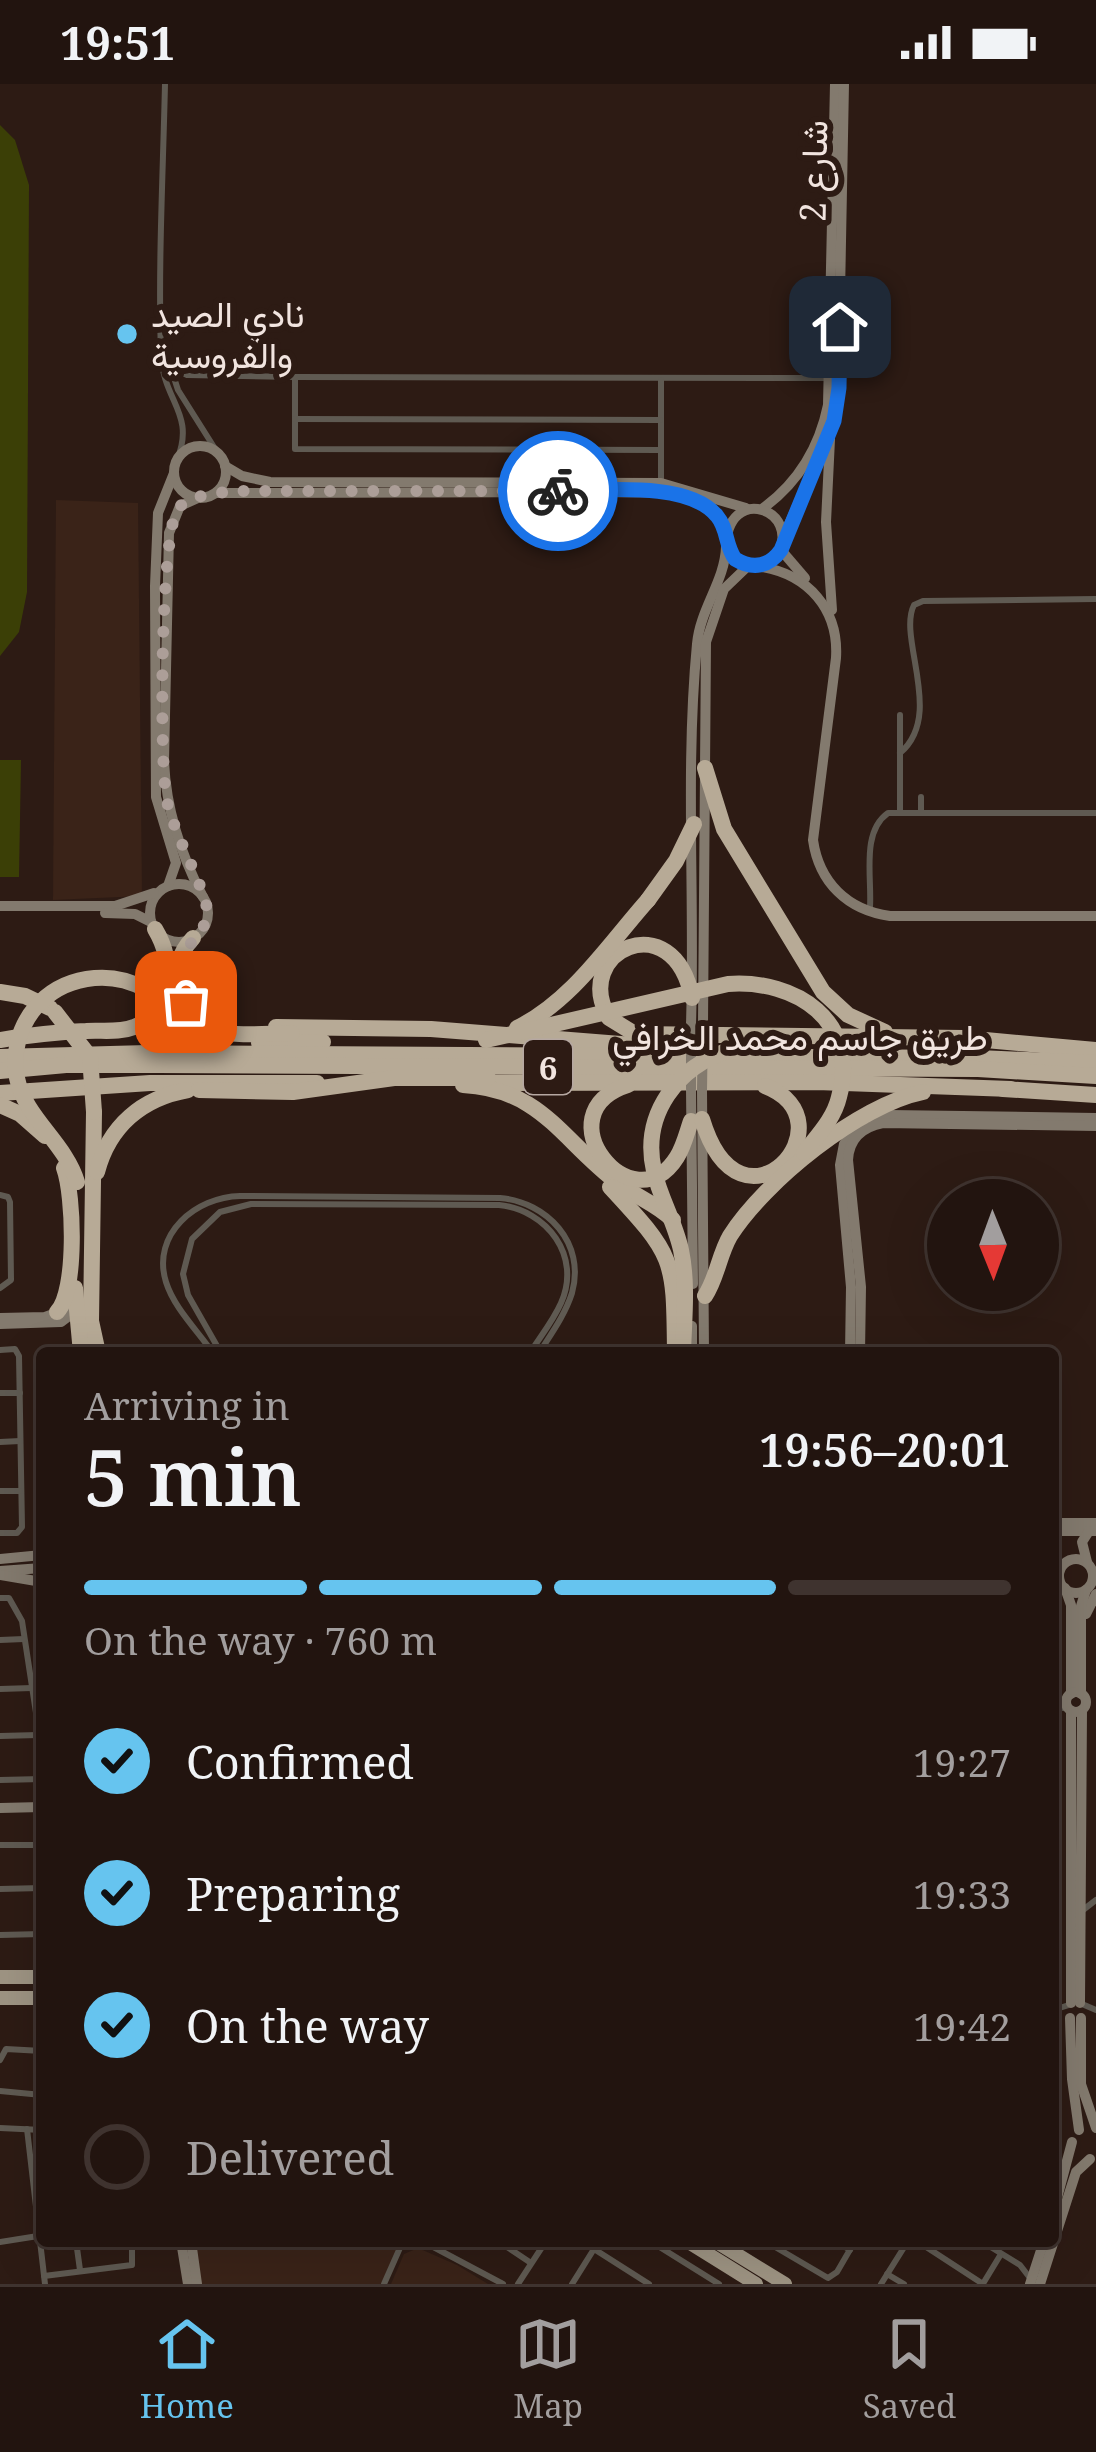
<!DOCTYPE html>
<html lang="en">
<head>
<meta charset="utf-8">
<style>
  :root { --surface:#22140f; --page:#2a1d18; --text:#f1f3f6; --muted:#a29e9e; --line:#3f332f; --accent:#66c4ef }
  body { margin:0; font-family:"Noto Serif",Vazirmatn,serif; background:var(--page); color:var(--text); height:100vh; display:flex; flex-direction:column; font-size:45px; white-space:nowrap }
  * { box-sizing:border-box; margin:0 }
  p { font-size:39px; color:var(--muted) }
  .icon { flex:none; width:66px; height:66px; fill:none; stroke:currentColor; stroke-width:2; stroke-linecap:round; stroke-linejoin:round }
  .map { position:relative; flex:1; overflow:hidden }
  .details { position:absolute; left:36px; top:1263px; width:1023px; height:900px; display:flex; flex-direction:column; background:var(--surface); border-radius:12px; box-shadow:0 12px 48px #0002,0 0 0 3px var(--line) }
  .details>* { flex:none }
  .needle { width:78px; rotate:179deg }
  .tools { position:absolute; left:927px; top:1095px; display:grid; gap:24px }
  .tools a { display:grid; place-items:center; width:132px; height:132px; border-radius:50%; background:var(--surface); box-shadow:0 12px 48px #0002,0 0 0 3px var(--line); font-size:60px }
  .pin { position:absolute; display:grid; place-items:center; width:102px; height:102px; color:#fff; margin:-51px; border-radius:24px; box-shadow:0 6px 18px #0006 }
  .courier { position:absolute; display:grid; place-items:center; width:120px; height:120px; margin:-60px; border:9px solid #1a73e8; border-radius:50%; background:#fff; color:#222; box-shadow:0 3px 15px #0007 }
  .head em { font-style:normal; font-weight:600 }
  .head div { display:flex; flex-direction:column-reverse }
  .head { display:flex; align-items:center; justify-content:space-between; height:204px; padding:0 48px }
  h1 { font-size:78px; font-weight:600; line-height:90px }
  .bar { display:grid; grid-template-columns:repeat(4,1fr); gap:18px 12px; align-content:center; height:144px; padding:0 48px }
  .bar i { height:15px; border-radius:9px; background:var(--line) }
  .bar .selected { background:var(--accent) }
  .bar p { grid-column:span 4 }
  ol { padding:0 48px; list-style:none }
  li { display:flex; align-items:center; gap:36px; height:132px }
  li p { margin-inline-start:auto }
  li .icon { padding:12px; border-radius:50%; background:var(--accent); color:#111; stroke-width:4 }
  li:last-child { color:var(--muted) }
  li i { width:66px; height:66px; border:6px solid var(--line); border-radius:50% }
  .status { display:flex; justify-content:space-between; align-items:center; height:84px; padding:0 60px; background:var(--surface); direction:ltr }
  .status svg { height:33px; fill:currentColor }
  .tab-bar { display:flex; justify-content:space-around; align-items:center; height:168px; border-top:3px solid var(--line); background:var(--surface); font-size:33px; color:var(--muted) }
  .tab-bar a { display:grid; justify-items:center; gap:6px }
  .tab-bar .selected { color:var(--accent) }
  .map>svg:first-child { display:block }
  .built { fill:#3a2318 }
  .green { fill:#3b3f06 }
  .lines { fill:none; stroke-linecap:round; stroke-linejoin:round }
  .street { stroke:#5f5a52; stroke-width:6 }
  .secondary { stroke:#837a6e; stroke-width:10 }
  .primary { stroke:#9e9483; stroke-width:14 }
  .highway { stroke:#b7aa96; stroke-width:16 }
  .secondary-bridge { stroke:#837a6e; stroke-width:10 }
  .highway-bridge { stroke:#b7aa96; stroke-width:16 }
  .done { stroke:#ac9e98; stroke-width:12; stroke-dasharray:0 21.6 }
  .route { stroke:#1a73e8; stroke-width:15 }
  .poi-dot { fill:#66c4ef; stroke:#2d1b14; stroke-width:4.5 }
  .labels { text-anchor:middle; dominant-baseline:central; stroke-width:12; stroke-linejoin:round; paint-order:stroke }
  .shield { fill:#2d1b14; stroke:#b6a8a2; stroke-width:3 }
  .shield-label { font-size:33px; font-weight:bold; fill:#f1e4df }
  .street-label { font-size:36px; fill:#f1e4df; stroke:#2d1b14 }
  .poi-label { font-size:36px; fill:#f1e4df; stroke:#2d1b14; text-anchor:start }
</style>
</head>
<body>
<div class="status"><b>19:51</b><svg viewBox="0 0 49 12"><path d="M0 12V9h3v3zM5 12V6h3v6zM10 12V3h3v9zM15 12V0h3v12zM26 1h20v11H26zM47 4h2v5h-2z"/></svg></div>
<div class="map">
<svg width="1096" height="2200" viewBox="0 0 1096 2200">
  <rect width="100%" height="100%" fill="#2d1b14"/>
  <g class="built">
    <path d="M56 416 138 419 142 812 53 816Z"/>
    <path d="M193 2157H403L384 2200H199Z"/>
    <path d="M418 2164 457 2181 488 2200H391L404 2170Z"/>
  </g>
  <g class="green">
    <path d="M0 41 15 56 29 101 27 508 19 548 0 572Z"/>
    <path d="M0 676H21L19 793H0Z"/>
  </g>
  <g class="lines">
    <g class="street">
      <path d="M165 0C163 90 158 183 161 270 163 318 196 329 177 376"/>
      <path d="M163 260 178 306 219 371"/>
      <path d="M170 283 187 291 295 293 827 294"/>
      <path d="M295 293V365L660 366"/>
      <path d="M661 296V399"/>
      <path d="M295 335 660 336"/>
      <path d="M900 669C945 631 897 554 914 521L923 517 1096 515"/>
      <path d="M921 713V728"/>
      <path d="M900 726V631"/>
      <path d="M870 823C872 793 861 748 888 729H1096"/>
      <path d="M0 1111 8 1113 10 1118 11 1196 0 1204"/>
      <path d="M0 1266 15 1265 19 1272 22 1443 17 1449H0"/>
      <path d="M213 1269C198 1247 174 1224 166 1198 151 1150 196 1113 240 1112L500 1114C547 1118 586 1159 572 1209 565 1231 551 1250 539 1269"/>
      <path d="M221 1269 188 1211 183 1190 192 1155 220 1128 251 1120 499 1121C547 1126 582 1172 561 1219 553 1237 540 1253 530 1269"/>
      <path d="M0 1309H20"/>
      <path d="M0 1358 20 1357"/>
      <path d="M0 1407H20"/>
      <path d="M0 1514H9L22 1537 42 1668"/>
      <path d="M1053 1540V1588"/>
      <path d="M0 1556 24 1555"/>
      <path d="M0 1605 32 1604"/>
      <path d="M1053 1622 1069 1625"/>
      <path d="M0 1652 38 1651"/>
      <path d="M0 1696 42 1695"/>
      <path d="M0 1761H42"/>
      <path d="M0 1805 42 1804"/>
      <path d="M1083 1826 1096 1816"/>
      <path d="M0 1851 42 1850"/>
      <path d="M1082 1920 1096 1926"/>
      <path d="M1053 1926 1069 1921"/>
      <path d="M0 1976 6 1965 42 1967"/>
      <path d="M0 2007 42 2011"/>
      <path d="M0 2044 42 2046"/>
      <path d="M27 2045 45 2200"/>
      <path d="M76 2157 80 2186"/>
      <path d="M422 2157 503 2200"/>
      <path d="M498 2157 531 2179"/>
      <path d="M650 2157 719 2200"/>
      <path d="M765 2157 828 2194 837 2188 855 2157"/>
      <path d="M835 2157 850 2166"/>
      <path d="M917 2157 983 2200"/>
      <path d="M981 2157 1020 2181 1030 2194"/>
      <path d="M0 2158 38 2152"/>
      <path d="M594 2165 649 2200"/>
      <path d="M887 2190 904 2200"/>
      <path d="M44 2192 132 2181V2157"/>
      <path d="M984 2198 1001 2170"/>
      <path d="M384 2200 403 2157"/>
      <path d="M518 2200 546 2157"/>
      <path d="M572 2200 599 2157"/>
      <path d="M881 2200 908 2157"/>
    </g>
    <g class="secondary">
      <path d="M830 355 826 438 832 526"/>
      <circle cx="200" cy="388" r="26"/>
      <path d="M225 382 242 392 270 398 661 399 746 424"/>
      <path d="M216 409 660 408C689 410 713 420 726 449"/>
      <path d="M198 414 180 422 169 449 164 677C166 726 180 769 203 813"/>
      <path d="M762 425C798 399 819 365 828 321L835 0"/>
      <path d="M785 449 830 349 838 315 844 0"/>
      <path d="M781 466 805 494"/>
      <path d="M762 483C808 491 839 525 836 574L813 756C819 798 847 826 890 832H1096"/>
      <circle cx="179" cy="829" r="29"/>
      <path d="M168 802 176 779 156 713 155 502 158 429 174 389"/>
      <path d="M0 822H115L154 809"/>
      <path d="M105 829 135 830 151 838"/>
      <path d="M691 940C695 814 685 685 697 560 700 525 725 497 726 463 727 399 803 425 777 472L758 482 735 475 726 457"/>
      <path d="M703 941 706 558 724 505 748 482"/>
      <path d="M691 1005 693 1200"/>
      <path d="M702 1006 704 1269"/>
      <path d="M872 1034 889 1031 1096 1034"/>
      <path d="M0 1234 45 1233 64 1226 69 1232 61 1238 0 1240"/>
      <path d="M692 1269V1242"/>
      <path d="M850 1269 851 1203 840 1081 844 1060 856 1044"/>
      <path d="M860 1269 861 1203 848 1076C849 1054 862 1043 883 1039L1096 1042"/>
      <path d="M1053 1439H1096"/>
      <path d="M1053 1447H1096"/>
      <path d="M0 1475 42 1471"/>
      <circle cx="1076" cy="1492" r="17"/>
      <path d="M1087 1478 1082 1458 1089 1447"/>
      <path d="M0 1487 42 1484"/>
      <path d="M0 1491 42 1498"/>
      <path d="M1065 1504 1071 1521V1610"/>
      <path d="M1086 1530 1096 1510"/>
      <circle cx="1076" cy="1618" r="10"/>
      <path d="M1081 1610V1522L1086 1506"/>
      <path d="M0 1724 42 1723"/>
      <path d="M1071 1919V1627"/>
      <path d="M1080 1919 1082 1626"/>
      <path d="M1070 1934 1072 1995 1079 2046"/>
      <path d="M1081 1934V2000L1096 2044"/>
      <path d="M1053 2129 1072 2058"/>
      <path d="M181 2157 188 2200"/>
      <path d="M191 2157 197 2200"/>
      <path d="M1030 2200 1044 2157"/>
      <path d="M1040 2200 1076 2088 1090 2075"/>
    </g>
    <g class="primary">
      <path d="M0 1893H42"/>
      <path d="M0 1914H42"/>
      <path d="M687 2157 756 2200"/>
      <path d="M715 2157 785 2200"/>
    </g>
    <g class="highway">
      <path d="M705 684 724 745 823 908 848 931 885 948"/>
      <path d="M648 816 676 777 694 740"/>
      <path d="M193 854C164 884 179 924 215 939"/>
      <path d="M0 908 25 912 50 924"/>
      <path d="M692 914C674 819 570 867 609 934L635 950 964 954 1096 966"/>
      <path d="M276 943 431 945 633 961"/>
      <path d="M0 956C29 951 57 948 86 947 102 946 119 949 134 943 176 928 175 878 155 845"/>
      <path d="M259 959 323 958"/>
      <path d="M0 973 147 969 978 974 1096 979"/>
      <path d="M0 987 66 981H159L978 985 1096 992"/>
      <path d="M491 999 817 998 1011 1005"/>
      <path d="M463 1001C542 1005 562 1057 618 1099 636 1113 657 1120 673 1136"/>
      <path d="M628 1001C540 1029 633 1144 677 1073 684 1062 687 1048 691 1037"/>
      <path d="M1003 1005 1096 1011"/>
      <path d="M0 1009 150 999H317"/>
      <path d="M0 1021 20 1030 45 1052"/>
      <path d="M94 1028 91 1237 98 1269"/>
      <path d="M702 1035C741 1165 855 1037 765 1002"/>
      <path d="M97 1088C109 1042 142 1014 188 1006"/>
      <path d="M610 1103C675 1173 674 1174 675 1269"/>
      <path d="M75 1204 81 1269"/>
      <path d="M705 1212C717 1194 719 1171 730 1152 765 1097 859 1021 923 1008"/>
      <path d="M57 1228C77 1208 74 1111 64 1084"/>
    </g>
    <g class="secondary-bridge">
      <path d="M691 1005V940"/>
      <path d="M702 1006 703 941"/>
    </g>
    <g class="highway-bridge">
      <path d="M55 928 90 973 94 1028"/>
      <path d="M517 944C572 917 608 861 648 816"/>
      <path d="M486 956 728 900C796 895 860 937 839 1013 834 1035 817 1052 804 1069"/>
      <path d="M199 1006 293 1008 394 994H488"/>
      <path d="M77 1098C65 1058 25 1034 17 994 12 970 19 943 35 924 62 892 109 885 145 905 170 919 189 940 217 947 240 953 268 949 292 949"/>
      <path d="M683 1269C684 1235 688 1200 681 1166 675 1138 660 1114 654 1087 641 1030 678 982 730 966"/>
    </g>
  </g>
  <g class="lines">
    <path class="done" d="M186 918C159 862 199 869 208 830 204 799 175 754 167 717 159 683 160 441 179 423 193 410 222 408 241 407H558"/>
    <path class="route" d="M558 407C600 407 688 396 717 432 728 445 725 461 735 475 753 486 769 483 781 466L834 337 839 304 840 243"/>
  </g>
  <circle class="poi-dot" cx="127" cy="250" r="12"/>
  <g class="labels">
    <rect class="shield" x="524" y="956" width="48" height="54" rx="9"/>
    <g class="shield-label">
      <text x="548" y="983">6</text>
    </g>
    <g class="street-label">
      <text transform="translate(813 87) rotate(-89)">شارع 2</text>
      <text x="800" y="952">طريق جاسم محمد الخرافي</text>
    </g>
    <g class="poi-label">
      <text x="151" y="229">نادي الصيد<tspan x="151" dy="41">والفروسية</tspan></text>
    </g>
  </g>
</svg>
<div class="tools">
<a><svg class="needle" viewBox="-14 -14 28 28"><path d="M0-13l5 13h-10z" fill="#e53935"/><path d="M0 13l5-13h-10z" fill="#a29e9e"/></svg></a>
</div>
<div class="pin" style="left:186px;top:918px;background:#ea580c"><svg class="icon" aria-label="bag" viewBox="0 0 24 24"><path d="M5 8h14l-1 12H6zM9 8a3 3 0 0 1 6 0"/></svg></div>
<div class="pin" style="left:840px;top:243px;background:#1f2937"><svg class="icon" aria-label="home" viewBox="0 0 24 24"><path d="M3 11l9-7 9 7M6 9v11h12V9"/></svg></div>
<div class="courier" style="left:558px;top:407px"><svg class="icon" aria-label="bike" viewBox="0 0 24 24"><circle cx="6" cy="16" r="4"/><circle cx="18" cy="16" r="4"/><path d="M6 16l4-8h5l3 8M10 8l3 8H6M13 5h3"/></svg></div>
<section class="details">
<div class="head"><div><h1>5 min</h1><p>Arriving in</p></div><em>19:56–20:01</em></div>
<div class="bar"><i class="selected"></i><i class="selected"></i><i class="selected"></i><i></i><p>On the way · 760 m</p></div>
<ol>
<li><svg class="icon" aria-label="check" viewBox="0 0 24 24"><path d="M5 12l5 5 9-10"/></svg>Confirmed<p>19:27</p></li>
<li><svg class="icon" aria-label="check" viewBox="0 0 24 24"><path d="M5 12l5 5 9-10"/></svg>Preparing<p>19:33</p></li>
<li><svg class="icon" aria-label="check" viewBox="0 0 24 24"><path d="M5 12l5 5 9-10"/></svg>On the way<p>19:42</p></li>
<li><i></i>Delivered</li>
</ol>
</section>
</div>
<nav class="tab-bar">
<a class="selected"><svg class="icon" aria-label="home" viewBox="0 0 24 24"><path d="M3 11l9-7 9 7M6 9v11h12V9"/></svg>Home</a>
<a><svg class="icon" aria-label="map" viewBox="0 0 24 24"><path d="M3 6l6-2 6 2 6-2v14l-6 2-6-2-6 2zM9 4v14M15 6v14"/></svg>Map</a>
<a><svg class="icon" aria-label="saved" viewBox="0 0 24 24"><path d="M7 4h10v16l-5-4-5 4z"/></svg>Saved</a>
</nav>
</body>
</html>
